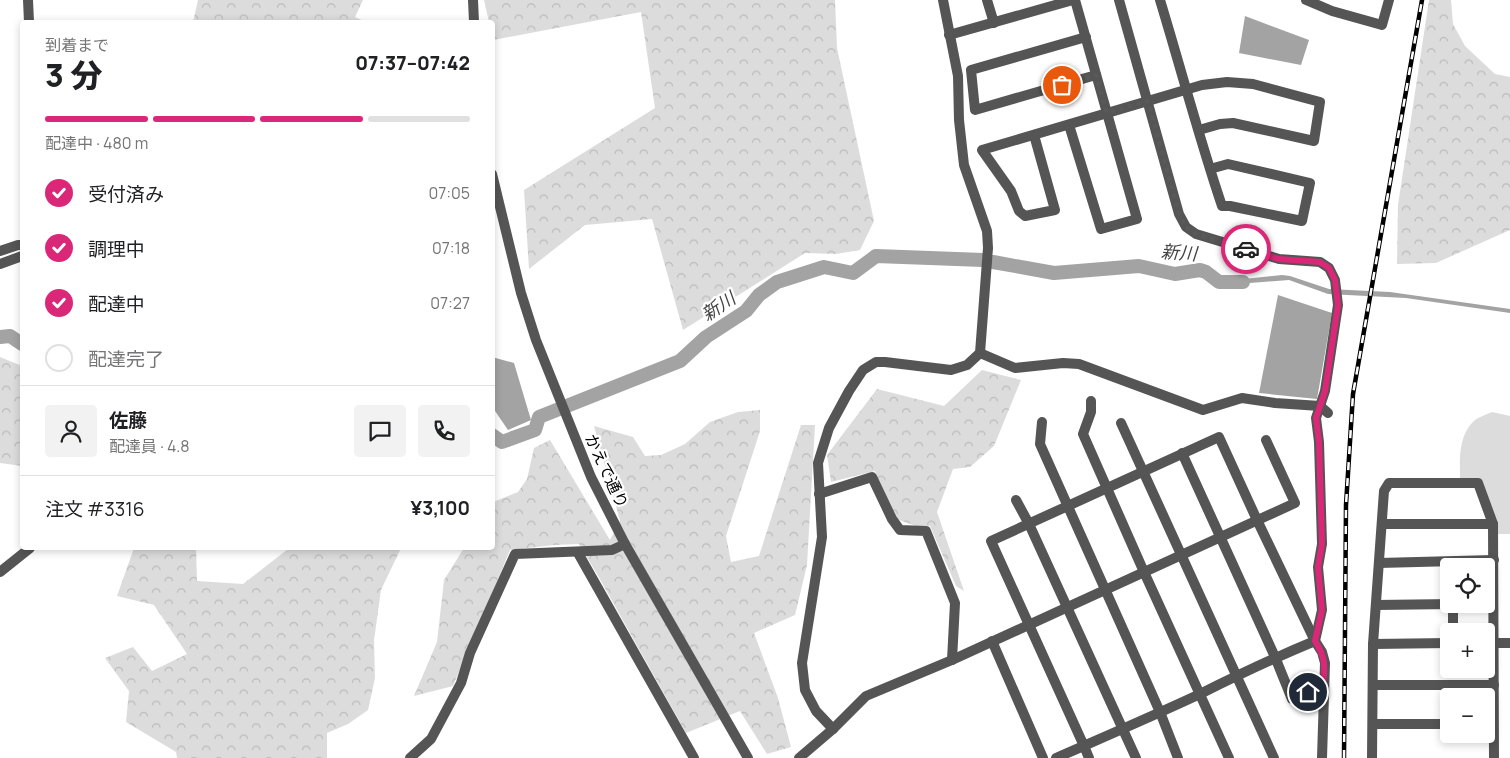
<!DOCTYPE html>
<html lang="ja">
<head>
<meta charset="utf-8">
<style>
  :root { --surface:#fff; --page:#f2f2f2; --text:#202124; --muted:#757577; --line:#e0e0e0; --accent:#db2777 }
  body { margin:0; font-family:Manrope,"Noto Sans JP",sans-serif; background:var(--page); color:var(--text); height:100vh; display:flex; flex-direction:column; font-size:19px; white-space:nowrap }
  * { box-sizing:border-box; margin:0 }
  p { font-size:16px; color:var(--muted) }
  .icon { flex:none; width:28px; height:28px; fill:none; stroke:currentColor; stroke-width:2; stroke-linecap:round; stroke-linejoin:round }
  .map { position:relative; flex:1; overflow:hidden }
  .panel { position:absolute; left:20px; top:20px; width:475px; height:530px; display:flex; flex-direction:column; background:var(--surface); border-radius:5px; box-shadow:0 2px 8px #0003 }
  .panel>* { flex:none }
  .fabs { position:absolute; left:1440px; top:558px; display:grid; gap:10px }
  .fabs a { display:grid; place-items:center; width:55px; height:55px; border-radius:5px; background:var(--surface); box-shadow:0 2px 8px #0003; font-size:25px }
  .pin { position:absolute; display:grid; place-items:center; width:42px; height:42px; color:#fff; margin:-21px; border:2px solid #fff; border-radius:50%; box-shadow:0 1px 5px #0007 }
  .courier { position:absolute; display:grid; place-items:center; width:50px; height:50px; margin:-25px; border:4px solid #db2777; border-radius:50%; background:#fff; color:#222; box-shadow:0 1px 6px #0007 }
  .headline em { font-style:normal; font-weight:800 }
  .headline div { display:flex; flex-direction:column-reverse }
  .headline { display:flex; align-items:center; justify-content:space-between; height:85px; padding:0 25px }
  h1 { font-size:32px; font-weight:800; line-height:38px }
  .bar { display:grid; grid-template-columns:repeat(4,1fr); gap:8px 5px; align-content:center; height:60px; padding:0 25px }
  .bar i { height:6px; border-radius:4px; background:var(--line) }
  .bar .on { background:var(--accent) }
  .bar p { grid-column:span 4 }
  .line { display:flex; align-items:center; gap:12px; padding:0 25px; border-top:1px solid var(--line) }
  .line div { flex:1 }
  .round { display:grid; place-items:center; flex:none; width:52px; height:52px; border-radius:5px; background:var(--page) }
  ol { padding:0 25px; list-style:none }
  li { display:flex; align-items:center; gap:15px; height:55px }
  li p { margin-inline-start:auto }
  li .icon { padding:5px; border-radius:50%; background:var(--accent); color:#fff; stroke-width:4 }
  li:last-child { color:var(--muted) }
  li i { width:28px; height:28px; border:2px solid var(--line); border-radius:50% }
  .map>svg:first-child { display:block }
  .green { fill:#dcdcdc }
  .forest { fill:url(#forest-crowns) }
  .water { fill:#a3a3a3 }
  .lines { fill:none; stroke-linecap:round; stroke-linejoin:round }
  .river { stroke:#a3a3a3; stroke-width:14 }
  .minor { stroke:#555; stroke-width:10 }
  .rail-casing { stroke:#000; stroke-width:4.5 }
  .rail { stroke:#fff; stroke-width:2.5; stroke-dasharray:8; stroke-linecap:butt }
  .done { stroke:#595959; stroke-width:5; stroke-dasharray:0 9 }
  .route { stroke:#db2777; stroke-width:6 }
  .labels { text-anchor:middle; dominant-baseline:central; stroke-width:4.5; stroke-linejoin:round; paint-order:stroke }
  .street-label { font-size:16px; fill:#000; stroke:#fff }
  .water-label { font-size:18px; font-style:italic; fill:#444; stroke:#fff }
</style>
</head>
<body>
<div class="map">
<svg width="1510" height="758" viewBox="0 0 1510 758">
  <defs>
    <pattern id="forest-crowns" width="20" height="18" patternUnits="userSpaceOnUse" patternTransform="scale(1.25)"><rect width="20" height="18" fill="#dcdcdc"/><path d="M2 6a3 3 0 1 1 6 0M12 15a3 3 0 1 1 6 0" fill="none" stroke="#bbb"/></pattern>
  </defs>
  <rect width="100%" height="100%" fill="#fff"/>
  <path class="green" d="M1492 412 1510 416V534H1497L1480 480 1460 479C1460 460 1458 436 1474 421 1478 417 1486 415 1492 412Z"/>
  <g class="forest">
    <path d="M198 0H363L355 17 366 22H193Z"/>
    <path d="M484 0H835L837 48 874 221 860 250 836 254 805 253 683 330 652 219 585 225 529 269 524 190 655 108 641 12 493 40 492 22H489Z"/>
    <path d="M1429 0H1451L1453 24 1465 46 1495 74 1510 77V230L1436 263 1397 264 1398 205Z"/>
    <path d="M0 357 22 366V466L0 463Z"/>
    <path d="M982 370 1021 380 994 446 970 467 953 469 937 512 964 591 956 586 930 526H916L896 519 875 471 831 482 827 455 877 389 944 406Z"/>
    <path d="M760 410V431L726 536 731 562 759 556 801 425H815L807 565 795 615 754 633 778 698 791 747 767 754 740 711 686 733 597 574 579 544 554 545 510 550 453 686 414 696 437 642 444 580 464 548H492L493 502 518 492 527 479 534 448 550 440 610 540 620 521 594 426 633 437 645 456 661 455 685 444 710 422 738 412Z"/>
    <path d="M134 548H196L197 581 243 584 288 549 292 548H401L381 590 374 640 375 678 368 710 348 724 327 733V758H177L176 752 126 722 129 691 105 658 133 647 152 671 187 654 154 605 117 596Z"/>
  </g>
  <g class="water">
    <path d="M1245 16 1309 40 1301 65 1239 53Z"/>
    <path d="M1282 275 1290 276 1329 289 1390 292 1510 309V313L1406 298 1328 294 1289 280 1224 285 1225 281Z"/>
    <path d="M1278 295 1332 313 1317 399 1259 393Z"/>
    <path d="M492 357 514 363 531 420 508 430 493 408Z"/>
  </g>
  <g class="lines">
    <g class="river">
      <path d="M993 262 1054 273 1139 266 1175 274 1200 270 1206 272 1219 282H1243"/>
      <path d="M0 337 10 336 22 344"/>
      <path d="M492 435 502 442 535 430 539 417 680 361 706 337 746 311 759 295 777 282 824 267 853 273 876 256 983 260"/>
    </g>
    <g class="minor">
      <path d="M28 0 29 22"/>
      <path d="M473 0 474 22"/>
      <path d="M987 0 994 23"/>
      <path d="M1119 0 1179 214 1186 227 1196 234 1279 259 1320 262 1329 268 1335 280 1338 305 1325 391 1316 418 1319 442 1322 544 1318 567 1322 610 1315 641 1322 652 1325 663 1322 758"/>
      <path d="M1160 0C1181 69 1199 138 1222 206H1230L1302 221 1310 183 1228 164 1210 169"/>
      <path d="M1306 0 1332 11 1382 25 1389 0"/>
      <path d="M949 35 1073 0"/>
      <path d="M1086 37 971 70 975 110 1096 75"/>
      <path d="M1069 125 1101 229 1137 219 1075 0"/>
      <path d="M1034 135 1055 210 1025 216 1019 211 1011 191 982 150 1202 85 1227 82 1253 84 1320 102 1314 141 1233 123 1220 124 1199 130"/>
      <path d="M492 174 521 293 536 340 591 477 625 544 748 758"/>
      <path d="M0 251 18 245H22"/>
      <path d="M0 264 22 256"/>
      <path d="M980 353 1015 368 1063 363 1079 364 1203 410 1242 398 1275 403 1320 406 1328 413"/>
      <path d="M1091 401V412L1083 434 1144 572 1229 758"/>
      <path d="M1042 422 1040 444 1160 712 1178 758"/>
      <path d="M1121 423 1274 758"/>
      <path d="M1182 453 1275 657 1292 699 1323 685"/>
      <path d="M819 494 872 477 892 519 900 530 926 531 955 603 952 660"/>
      <path d="M1016 500 1029 524 1136 758"/>
      <path d="M1382 524H1493L1494 758"/>
      <path d="M578 553 694 758"/>
      <path d="M1379 563 1494 560"/>
      <path d="M0 572 30 548"/>
      <path d="M1376 605 1453 604"/>
      <path d="M1453 631V604"/>
      <path d="M992 641 1043 758"/>
      <path d="M1486 643H1510"/>
      <path d="M1373 644 1449 643"/>
      <path d="M1373 685H1494"/>
      <path d="M1373 724H1449"/>
      <path d="M833 729 816 711 805 690 802 663 822 537 818 463 829 428 849 391 863 370 876 362H885L951 370 967 365 980 353 988 248 987 231 964 165 959 120 958 76 943 0"/>
      <path d="M410 758 431 739 461 683 470 653 515 554 612 550 625 544"/>
      <path d="M799 758 833 729 866 696 952 660 1295 503 1266 440"/>
      <path d="M1056 758C1104 737 1153 716 1200 694 1238 675 1276 657 1315 641L1257 520 1219 437 991 541 1084 746 1089 758"/>
      <path d="M1372 758 1373 644 1384 491 1389 483H1478L1493 524"/>
    </g>
    <defs>
      <path id="rail" d="M1344 758 1346 505 1353 394 1422 0"/>
    </defs>
    <use href="#rail" class="rail-casing"/>
    <use href="#rail" class="rail"/>
  </g>
  <g class="lines">
    <path class="done" d="M1062 85 1096 75 1107 113 1148 101 1179 214 1186 227 1196 234 1246 249"/>
    <path class="route" d="M1246 249 1279 259 1320 262 1329 268 1335 280 1338 305 1325 391 1316 418 1319 442 1322 544 1318 567 1322 610 1315 641C1326 658 1325 666 1323 685L1308 692"/>
  </g>
  <g class="labels">
    <g class="street-label">
      <text transform="translate(607 471) rotate(65)">かえで通り</text>
    </g>
    <g class="water-label">
      <text transform="translate(1179 252) rotate(4)">新川</text>
      <text transform="translate(718 306) rotate(-34)">新川</text>
    </g>
  </g>
</svg>
<div class="fabs">
<a><svg class="icon" aria-label="locate" viewBox="0 0 24 24"><circle cx="12" cy="12" r="6"/><path d="M12 2v4M12 18v4M2 12h4M18 12h4"/></svg></a>
<a>+</a>
<a>−</a>
</div>
<div class="pin" style="left:1062px;top:85px;background:#ea580c"><svg class="icon" aria-label="bag" viewBox="0 0 24 24"><path d="M5 8h14l-1 12H6zM9 8a3 3 0 0 1 6 0"/></svg></div>
<div class="pin" style="left:1308px;top:692px;background:#1f2937"><svg class="icon" aria-label="home" viewBox="0 0 24 24"><path d="M3 11l9-7 9 7M6 9v11h12V9"/></svg></div>
<div class="courier" style="left:1246px;top:249px"><svg class="icon" aria-label="car" viewBox="0 0 24 24"><path d="M5 17H2v-5l4-1 3-4h7l3 4 3 1v5h-3M9 17h6M6 11h13"/><circle cx="7" cy="17" r="2"/><circle cx="17" cy="17" r="2"/></svg></div>
<section class="panel">
<div class="headline"><div><h1>3 分</h1><p>到着まで</p></div><em>07:37–07:42</em></div>
<div class="bar"><i class="on"></i><i class="on"></i><i class="on"></i><i></i><p>配達中 · 480 m</p></div>
<ol>
<li><svg class="icon" aria-label="check" viewBox="0 0 24 24"><path d="M5 12l5 5 9-10"/></svg>受付済み<p>07:05</p></li>
<li><svg class="icon" aria-label="check" viewBox="0 0 24 24"><path d="M5 12l5 5 9-10"/></svg>調理中<p>07:18</p></li>
<li><svg class="icon" aria-label="check" viewBox="0 0 24 24"><path d="M5 12l5 5 9-10"/></svg>配達中<p>07:27</p></li>
<li><i></i>配達完了</li>
</ol>
<div class="line" style="height:90px"><a class="round"><svg class="icon" aria-label="person" viewBox="0 0 24 24"><circle cx="12" cy="8" r="4"/><path d="M4 21q1-7 8-7t8 7"/></svg></a><div><b>佐藤</b><p>配達員 · 4.8</p></div><a class="round"><svg class="icon" aria-label="chat" viewBox="0 0 24 24"><path d="M4 5h16v11H9l-5 4z"/></svg></a><a class="round"><svg class="icon" aria-label="phone" viewBox="0 0 24 24"><path d="M5 4h4l2 5-3 2q2 4 5 5l2-3 5 2v4C11 20 4 13 5 4z"/></svg></a></div>
<div class="line" style="height:65px"><div>注文 #3316</div><b>¥3,100</b></div>
</section>
</div>
</body>
</html>
